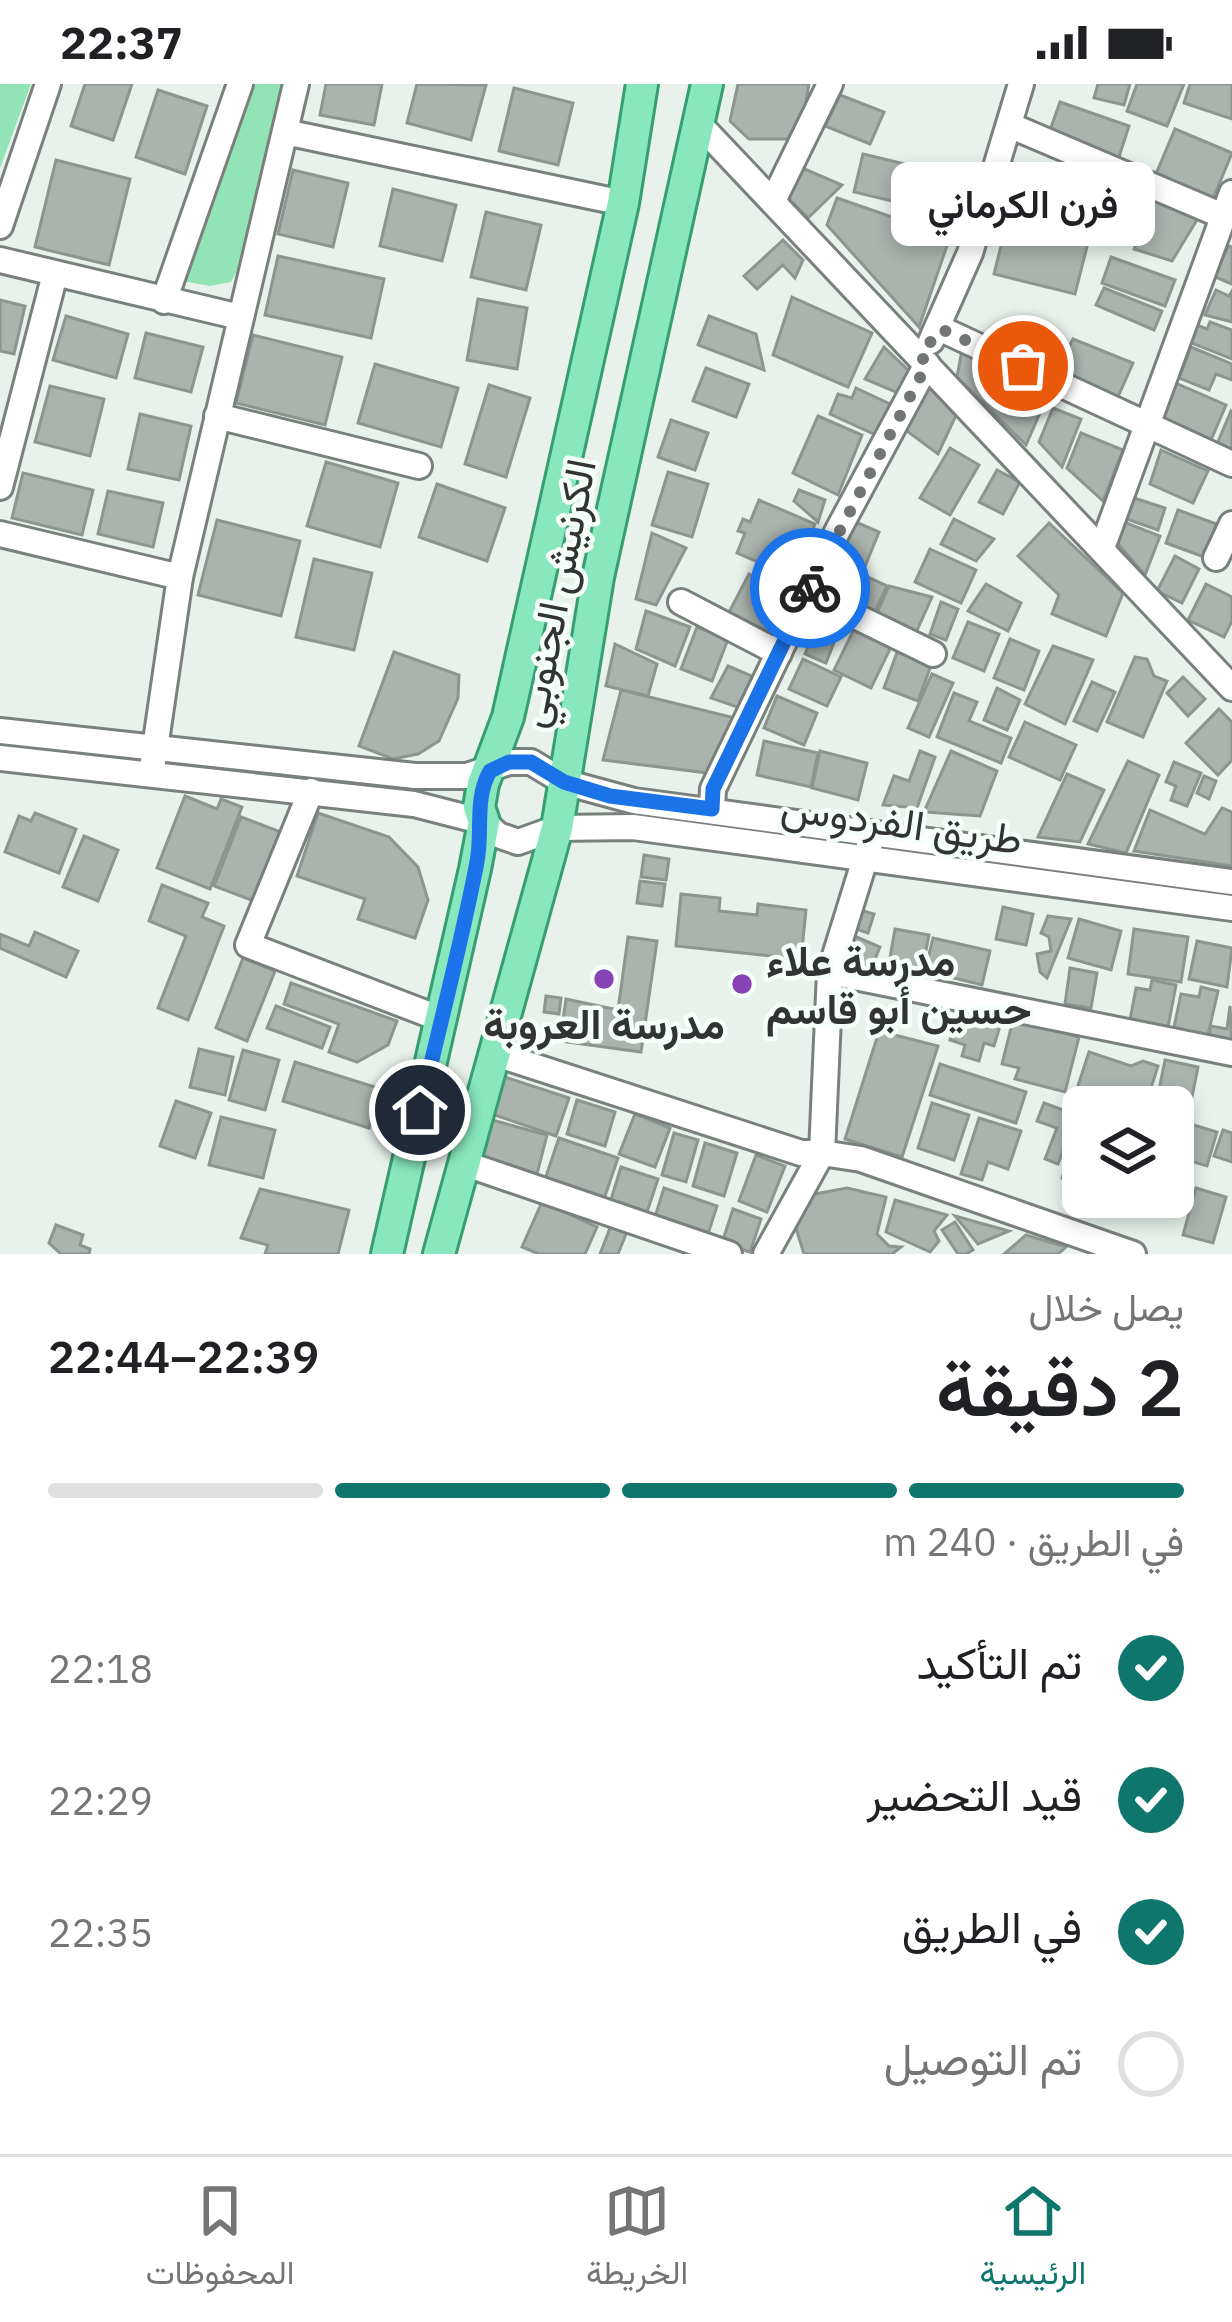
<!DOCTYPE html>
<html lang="ar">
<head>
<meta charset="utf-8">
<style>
  :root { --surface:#fff; --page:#f2f2f2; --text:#202124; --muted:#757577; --line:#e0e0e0; --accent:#0f766e }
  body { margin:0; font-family:"IBM Plex Sans",Vazirmatn,sans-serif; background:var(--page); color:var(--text); direction:rtl; height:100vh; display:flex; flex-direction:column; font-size:45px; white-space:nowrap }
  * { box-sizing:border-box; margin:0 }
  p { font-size:39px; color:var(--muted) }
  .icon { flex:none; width:66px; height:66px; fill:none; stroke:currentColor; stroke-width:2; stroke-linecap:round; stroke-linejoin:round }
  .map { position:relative; height:1170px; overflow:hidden; direction:ltr }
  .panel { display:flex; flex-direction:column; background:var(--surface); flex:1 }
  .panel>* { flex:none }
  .controls { position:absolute; left:1062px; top:1002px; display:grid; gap:24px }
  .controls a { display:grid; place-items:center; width:132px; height:132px; border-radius:18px; background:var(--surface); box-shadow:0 6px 18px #0003; font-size:60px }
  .pin { position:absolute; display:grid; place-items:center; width:102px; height:102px; color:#fff; margin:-51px; border:6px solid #fff; border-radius:50%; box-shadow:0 3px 12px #0007 }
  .courier { position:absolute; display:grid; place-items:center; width:120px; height:120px; margin:-60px; border:9px solid #1a73e8; border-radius:50%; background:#fff; color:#222; box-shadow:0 3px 15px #0007 }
  .bubble { position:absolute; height:84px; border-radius:18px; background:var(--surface); box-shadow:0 6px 18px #0003; font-size:39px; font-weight:600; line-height:84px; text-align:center; direction:rtl }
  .head em { font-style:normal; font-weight:600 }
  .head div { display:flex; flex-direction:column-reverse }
  .head { display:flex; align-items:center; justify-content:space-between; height:204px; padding:0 48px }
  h1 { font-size:78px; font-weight:600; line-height:90px }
  .bar { display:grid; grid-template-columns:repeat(4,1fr); gap:18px 12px; align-content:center; height:144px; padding:0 48px }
  .bar i { height:15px; border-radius:9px; background:var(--line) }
  .bar .active { background:var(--accent) }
  .bar p { grid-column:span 4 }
  ol { padding:0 48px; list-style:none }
  li { display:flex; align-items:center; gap:36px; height:132px }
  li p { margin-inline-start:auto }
  li .icon { padding:12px; border-radius:50%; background:var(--accent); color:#fff; stroke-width:4 }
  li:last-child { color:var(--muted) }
  li i { width:66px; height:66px; border:6px solid var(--line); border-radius:50% }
  .status { display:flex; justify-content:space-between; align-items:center; height:84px; padding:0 60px; background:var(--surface); direction:ltr }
  .status svg { height:33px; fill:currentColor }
  .tab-bar { display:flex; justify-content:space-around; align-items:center; height:168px; border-top:3px solid var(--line); background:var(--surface); font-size:33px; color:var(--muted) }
  .tab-bar a { display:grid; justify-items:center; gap:6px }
  .tab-bar .active { color:var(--accent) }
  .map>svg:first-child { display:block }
  .green { fill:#92e4b6 }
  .building { fill:#abb3ae; stroke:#8d9590; stroke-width:3 }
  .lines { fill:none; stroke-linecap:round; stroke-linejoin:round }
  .minor-casing { stroke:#7a817c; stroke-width:30 }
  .major-casing { stroke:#369e6f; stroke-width:36 }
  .minor { stroke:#fff; stroke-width:24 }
  .major { stroke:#88e7bc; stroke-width:30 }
  .done { stroke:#717673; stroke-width:12; stroke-dasharray:0 21.6 }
  .route { stroke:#1a73e8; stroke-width:15 }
  .poi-dot { fill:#8742b6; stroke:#f6fef9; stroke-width:4.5 }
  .labels { text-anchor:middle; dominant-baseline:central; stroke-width:9; stroke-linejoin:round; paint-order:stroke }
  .street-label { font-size:42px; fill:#313432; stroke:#f6fef9 }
  .poi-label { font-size:42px; font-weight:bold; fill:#313432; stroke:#f6fef9; text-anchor:start }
</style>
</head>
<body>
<div class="status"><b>22:37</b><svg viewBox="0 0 49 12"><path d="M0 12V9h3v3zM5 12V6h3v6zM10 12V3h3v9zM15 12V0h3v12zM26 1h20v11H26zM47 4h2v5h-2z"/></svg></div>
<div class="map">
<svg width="1232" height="1170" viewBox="0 0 1232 1170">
  <rect width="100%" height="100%" fill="#e8f1eb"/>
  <g class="green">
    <path d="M0 0H31L0 84Z"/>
    <path d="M247 0H287L246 170 231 198 210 202 182 197Z"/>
  </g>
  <g class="building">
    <path d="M85 0H132L113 56 71 42Z"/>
    <path d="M326 0H382L374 41 320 31Z"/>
    <path d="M417 0 486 1 471 56 407 39Z"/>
    <path d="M738 0H809L799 55H749L730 37Z"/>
    <path d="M1098 0H1130L1124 21 1094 14Z"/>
    <path d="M1137 0H1184L1167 42 1127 27Z"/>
    <path d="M1190 0H1232V35L1184 19Z"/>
    <path d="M514 4 573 19 558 81 499 67Z"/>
    <path d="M158 6 207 22 185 90 136 73Z"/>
    <path d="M840 11 884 28 870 60 825 42Z"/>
    <path d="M1060 18 1129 42 1118 76 1048 52Z"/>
    <path d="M1175 45 1232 69 1210 122 1153 97Z"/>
    <path d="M863 70 951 91 942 129 854 108Z"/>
    <path d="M56 76 130 95 109 181 35 163Z"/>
    <path d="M795 81 842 101 808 134 783 109Z"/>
    <path d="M293 86 348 99 333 163 278 150Z"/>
    <path d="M393 105 456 121 442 177 380 162Z"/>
    <path d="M1156 110 1200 131 1172 177 1134 165Z"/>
    <path d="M1033 111 1042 114 1040 124 1073 129 1080 140 1093 139 1075 210 994 190 1012 118 1030 123Z"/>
    <path d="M837 114 950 153 919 243 827 141Z"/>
    <path d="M486 128 541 141 526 206 471 193Z"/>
    <path d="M783 156 803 176 795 194 783 181 757 205 744 192Z"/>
    <path d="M1229 162 1232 163V200L1213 192Z"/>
    <path d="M278 172 384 195 371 254 265 231Z"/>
    <path d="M1111 173 1175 196 1165 222 1102 199Z"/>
    <path d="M1104 204 1162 227 1154 246 1096 221Z"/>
    <path d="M1216 206 1229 212 1232 207V238L1205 231Z"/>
    <path d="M792 213 872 249 848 303 773 271Z"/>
    <path d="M478 215 527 224 517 285 467 276Z"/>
    <path d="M0 216 25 222 14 270 0 267Z"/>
    <path d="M66 232 128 250 116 294 53 276Z"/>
    <path d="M709 232 756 250 764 286 698 261Z"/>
    <path d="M1210 238 1232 246V275L1184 256 1191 239 1207 245Z"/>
    <path d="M146 249 203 263 191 308 135 294Z"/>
    <path d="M253 251 342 273 325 341 236 319Z"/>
    <path d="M1073 255 1133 279 1117 315 1056 286Z"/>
    <path d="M884 263 911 289 898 309 865 295Z"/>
    <path d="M1191 263 1232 280V296L1216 290 1209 306 1179 294Z"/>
    <path d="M962 266 1050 306 1026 361 957 293Z"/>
    <path d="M375 280 458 304 441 363 358 339Z"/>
    <path d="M706 284 749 300 736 333 693 317Z"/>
    <path d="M1171 297 1226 321 1211 356 1155 333Z"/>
    <path d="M928 298 958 327 938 370 903 344Z"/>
    <path d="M489 301 530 314 506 393 465 380Z"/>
    <path d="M50 302 104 315 90 372 35 358Z"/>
    <path d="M856 304 890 320 876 351 830 330 838 310 852 314Z"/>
    <path d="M1053 324 1081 335 1062 383 1039 358Z"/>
    <path d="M1231 327 1232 328V367L1217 360Z"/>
    <path d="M140 330 191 342 179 396 128 385Z"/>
    <path d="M818 332 862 351 838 411 793 389Z"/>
    <path d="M671 336 708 349 695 386 658 373Z"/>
    <path d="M1081 349 1123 366 1103 417 1067 384Z"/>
    <path d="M950 364 979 381 950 431 920 414Z"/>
    <path d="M1161 366 1208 387 1193 419 1150 400Z"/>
    <path d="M326 378 398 399 380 463 307 442Z"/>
    <path d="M997 386 1020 398 1003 430 979 418Z"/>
    <path d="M668 388 708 400 692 453 652 441Z"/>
    <path d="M23 389 93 406 82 451 12 434Z"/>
    <path d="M437 400 505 424 487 477 419 453Z"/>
    <path d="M799 406 825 416 818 438 794 417Z"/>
    <path d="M108 407 163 419 153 463 98 450Z"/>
    <path d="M1128 412 1165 424 1158 446 1121 433Z"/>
    <path d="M759 416 815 440 793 493 737 469 745 449 738 447 743 435 750 438Z"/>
    <path d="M1178 426 1219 441 1207 474 1166 459Z"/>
    <path d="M849 435 879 448 864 485 833 472Z"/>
    <path d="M954 435 994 455 976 477 941 460Z"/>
    <path d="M217 436 300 457 281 532 198 511Z"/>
    <path d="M1121 437 1160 452 1145 491 1114 455Z"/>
    <path d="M1049 439 1123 509 1106 552 1052 530 1059 511 1018 472Z"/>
    <path d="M652 449 686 464 656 521 636 515Z"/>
    <path d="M930 465 976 486 961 519 915 498Z"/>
    <path d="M1175 472 1199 485 1182 519 1157 507Z"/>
    <path d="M314 475 372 489 354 566 296 553Z"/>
    <path d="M827 482 851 494 855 487 887 502 872 534 815 507Z"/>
    <path d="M749 490 771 504 770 551 727 532Z"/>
    <path d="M986 500 1021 519 1008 547 968 527Z"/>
    <path d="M1206 500 1232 513V537L1224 553 1188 536Z"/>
    <path d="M889 502 932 513 913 555 873 538Z"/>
    <path d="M941 518 958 525 946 556 930 550Z"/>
    <path d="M813 526 841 540 826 579 805 570 810 558H799Z"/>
    <path d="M646 527 690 543 675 582 636 565Z"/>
    <path d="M968 538 999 550 984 587 953 574Z"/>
    <path d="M697 543 728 555 712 597 681 585Z"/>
    <path d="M855 543 892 561 871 604 834 586Z"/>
    <path d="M1010 555 1039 567 1024 606 994 594Z"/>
    <path d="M615 560 657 580 648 612 606 602Z"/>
    <path d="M1053 562 1093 576 1065 640 1025 620Z"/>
    <path d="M899 563 933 576 918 617 884 604Z"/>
    <path d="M394 568 459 591 458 614 439 657 418 670 393 675 359 662Z"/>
    <path d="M1135 573 1147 575 1154 592 1167 597 1143 653 1107 638Z"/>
    <path d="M803 575 841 593 827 622 789 605Z"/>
    <path d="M728 582 754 593 740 624 711 614Z"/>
    <path d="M932 590 953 599 929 653 908 644Z"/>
    <path d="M1183 593 1205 615 1188 632 1167 609Z"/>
    <path d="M1092 598 1115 608 1097 647 1074 637Z"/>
    <path d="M997 604 1020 616 1007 646 984 636Z"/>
    <path d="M621 606 735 634 716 690 603 676Z"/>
    <path d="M954 609 977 618 969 637 1011 654 1001 679 937 653Z"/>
    <path d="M777 612 817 629 804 661 764 644Z"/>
    <path d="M1219 625 1232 638V676L1218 691 1186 659Z"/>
    <path d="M1025 638 1076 661 1060 696 1009 673Z"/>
    <path d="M764 657 818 669 811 703 757 691Z"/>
    <path d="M820 667 867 679 858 716 812 704Z"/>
    <path d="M920 667 935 673 917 724 883 721 894 692 909 697Z"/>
    <path d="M951 667 997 687 980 732 924 728Z"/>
    <path d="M1128 677 1159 691 1126 769 1088 760Z"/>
    <path d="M1174 678 1201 689 1187 722 1171 716 1176 702 1166 698Z"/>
    <path d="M1067 690 1104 706 1080 758 1038 753Z"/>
    <path d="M1204 692 1216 697 1209 715 1197 709Z"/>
    <path d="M185 712 217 725 221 715 242 723 210 805 157 784Z"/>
    <path d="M1222 724 1232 728V782L1134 767 1150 726 1205 750Z"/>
    <path d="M35 729 76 745 59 789 5 768 19 732 31 737Z"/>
    <path d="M318 729 389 753 418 783 428 816 415 854 358 835 365 815 297 792Z"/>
    <path d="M241 733 281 748 254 817 214 802Z"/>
    <path d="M84 752 118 766 98 817 63 803Z"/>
    <path d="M644 771 669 775 666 796 641 793Z"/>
    <path d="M640 797 665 800 662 822 637 819Z"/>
    <path d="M162 801 208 819 202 833 224 842 188 936 158 924 186 852 149 837Z"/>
    <path d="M681 810 720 814 719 827 757 831 758 820 806 826 801 875 676 862Z"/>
    <path d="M1003 823 1033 830 1026 861 996 855Z"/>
    <path d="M856 825 874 830 868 849 850 843Z"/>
    <path d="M1048 832 1071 835 1047 894 1040 888 1037 870 1051 867 1049 853 1041 849Z"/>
    <path d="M1079 835 1121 847 1111 886 1068 874Z"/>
    <path d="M895 845 929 851 922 886 889 879Z"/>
    <path d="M1134 845 1188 853 1181 898 1128 890Z"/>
    <path d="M35 848 78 867 66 893 0 864V850L29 862Z"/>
    <path d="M852 851 880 863 869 889 841 877Z"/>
    <path d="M628 853 657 857 641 968 560 957 566 915 618 926Z"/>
    <path d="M933 854 990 867 982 901 925 887Z"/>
    <path d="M1197 857 1232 864 1227 903 1189 895Z"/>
    <path d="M243 874 275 887 247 957 216 944Z"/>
    <path d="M1070 884 1097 889 1091 924 1065 920Z"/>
    <path d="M1152 896 1176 901 1168 943 1130 936 1136 904 1150 906Z"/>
    <path d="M291 899 397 937 388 961 357 978 329 968 339 940 284 920Z"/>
    <path d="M1201 903 1218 907 1207 955 1173 948 1181 910 1199 913Z"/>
    <path d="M546 912 561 914 559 930 544 928Z"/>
    <path d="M276 922 330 943 322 964 267 944Z"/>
    <path d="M1230 922 1232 960 1208 956 1211 942 1227 945Z"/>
    <path d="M958 930 1000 942 994 962 984 959 979 977 962 972 965 961 950 956Z"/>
    <path d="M1013 936 1079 953 1065 1008 1015 995 1019 984 1002 980Z"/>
    <path d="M879 947 938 962 902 1073 845 1055Z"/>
    <path d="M199 965 233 973 225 1011 190 1003Z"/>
    <path d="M243 966 279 976 265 1026 229 1016Z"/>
    <path d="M1089 968 1131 982 1143 977 1158 982 1145 1023H1091L1073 1017Z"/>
    <path d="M1165 976 1198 983 1191 1018 1158 1011Z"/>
    <path d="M295 978 381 1005 369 1044 283 1017Z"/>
    <path d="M940 980 1026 1008 1016 1039 930 1011Z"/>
    <path d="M502 992 569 1014 556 1052 489 1029Z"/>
    <path d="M577 1016 615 1028 605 1062 567 1050Z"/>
    <path d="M176 1017 211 1029 195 1074 160 1062Z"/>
    <path d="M932 1019 969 1031 954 1076 918 1064Z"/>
    <path d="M1044 1019 1076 1031 1058 1080 1045 1075 1057 1044 1037 1037Z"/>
    <path d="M635 1030 670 1044 655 1083 619 1070Z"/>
    <path d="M221 1033 275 1046 263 1094 209 1081Z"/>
    <path d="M979 1034 1021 1047 1008 1085 988 1078 982 1096 961 1090Z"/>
    <path d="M492 1036 547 1051 536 1094 481 1078Z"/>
    <path d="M1187 1039 1217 1048 1207 1082 1177 1073Z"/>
    <path d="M1078 1046 1083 1048V1101L1062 1094Z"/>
    <path d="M1223 1046 1232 1049V1078L1214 1072Z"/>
    <path d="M674 1049 698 1056 686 1098 662 1091Z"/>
    <path d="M559 1054 618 1074 603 1118 544 1098Z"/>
    <path d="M705 1059 737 1069 724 1112 693 1102Z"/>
    <path d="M756 1071 785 1082 767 1128 739 1117Z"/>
    <path d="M621 1083 658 1095 645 1134 609 1122Z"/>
    <path d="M664 1104 717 1122 707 1153 654 1136Z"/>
    <path d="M847 1104 886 1113 877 1150 889 1162 901 1163 892 1170H804L795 1141 803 1121 815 1110Z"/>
    <path d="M1196 1104 1226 1113 1213 1159 1183 1151Z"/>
    <path d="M260 1105 349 1126 338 1170H265L268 1161 241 1154Z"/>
    <path d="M895 1116 947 1131 934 1147 939 1157 930 1168 886 1148Z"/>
    <path d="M542 1118 597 1143 585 1170H539L522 1163Z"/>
    <path d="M733 1125 761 1135 750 1168 722 1159Z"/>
    <path d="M955 1132 1009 1147 978 1160Z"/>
    <path d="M955 1138 973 1166 966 1170H958L942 1146Z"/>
    <path d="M612 1139 628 1145 618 1170H600Z"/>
    <path d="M56 1141 83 1151 80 1161 90 1165 89 1170H61L49 1159Z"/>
    <path d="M1026 1151 1066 1163 1058 1170H1004Z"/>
  </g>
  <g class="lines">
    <defs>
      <g id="minor">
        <path d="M698 39 1232 604"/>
        <path d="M1009 41 1223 132"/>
        <path d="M285 48 623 119"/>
        <path d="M773 117 830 0"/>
        <path d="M0 142 48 0"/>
        <path d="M0 176 240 233"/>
        <path d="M164 217 240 0"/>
        <path d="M941 245 1232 380"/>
        <path d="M931 257 970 169 1021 0"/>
        <path d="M217 332 419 382"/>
        <path d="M0 403 55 190"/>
        <path d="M0 450 180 493"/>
        <path d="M1102 464 1232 109"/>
        <path d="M1216 474 1232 440"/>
        <path d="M808 509 933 570"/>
        <path d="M681 518 779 569"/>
        <path d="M0 647 415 692H467L509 678H531L564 698 634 717 1232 798"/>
        <path d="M0 674 414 720 484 738 498 751 518 758 557 744 633 743 1232 824"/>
        <path d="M153 678 180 493 296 0"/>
        <path d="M311 707 248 861 441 935"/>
        <path d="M712 725 713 705 838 446 927 280"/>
        <path d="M830 888 1232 969"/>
        <path d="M493 969 801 1069H822L830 888 870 759"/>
        <path d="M463 1079 729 1170"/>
        <path d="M766 1170 822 1069 861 1075 1133 1170"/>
      </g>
      <g id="major">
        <path d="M387 1170 475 785 484 738 479 723 483 700 508 633 623 119 642 0"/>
        <path d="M439 1170 557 744 598 493 707 0"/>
      </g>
    </defs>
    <use href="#minor" class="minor-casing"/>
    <use href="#major" class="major-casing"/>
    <use href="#minor" class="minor"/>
    <use href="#major" class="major"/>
  </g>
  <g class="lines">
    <path class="done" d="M810 504 927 280 920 271 941 245 1023 282"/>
    <path class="route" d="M420 1026C439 944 461 861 477 778 483 747 474 715 490 687L509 678H531L564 698 610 712 712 725 713 705 810 504"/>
  </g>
  <g class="poi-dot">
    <circle cx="604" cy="895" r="12"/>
    <circle cx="742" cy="900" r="12"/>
  </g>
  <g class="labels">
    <g class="street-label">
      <text transform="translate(555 509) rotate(-79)">الكرنيش الجنوبي</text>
      <text transform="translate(902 738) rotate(8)">طريق الفردوس</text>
    </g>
    <g class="poi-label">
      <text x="766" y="876">مدرسة علاء<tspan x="766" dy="48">حسين أبو قاسم</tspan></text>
      <text x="604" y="939" text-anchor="middle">مدرسة العروبة</text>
    </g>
  </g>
</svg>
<div class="controls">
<a><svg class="icon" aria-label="layers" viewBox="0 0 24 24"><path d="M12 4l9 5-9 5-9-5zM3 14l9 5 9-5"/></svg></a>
</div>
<div class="pin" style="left:1023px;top:282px;background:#ea580c"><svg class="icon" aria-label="bag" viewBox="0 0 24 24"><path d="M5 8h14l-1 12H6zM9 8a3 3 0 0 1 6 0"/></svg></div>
<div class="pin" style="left:420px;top:1026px;background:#1f2937"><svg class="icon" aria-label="home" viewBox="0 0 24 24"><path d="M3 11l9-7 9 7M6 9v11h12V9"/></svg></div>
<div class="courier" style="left:810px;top:504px"><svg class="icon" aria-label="bike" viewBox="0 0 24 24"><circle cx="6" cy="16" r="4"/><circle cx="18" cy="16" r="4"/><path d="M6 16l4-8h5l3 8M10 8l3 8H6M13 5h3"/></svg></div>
<div class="bubble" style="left:891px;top:78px;width:264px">فرن الكرماني</div>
</div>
<section class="panel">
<div class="head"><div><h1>2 دقيقة</h1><p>يصل خلال</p></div><em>22:39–22:44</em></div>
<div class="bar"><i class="active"></i><i class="active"></i><i class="active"></i><i></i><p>في الطريق · 240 m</p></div>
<ol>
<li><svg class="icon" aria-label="check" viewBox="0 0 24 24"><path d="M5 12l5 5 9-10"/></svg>تم التأكيد<p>22:18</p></li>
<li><svg class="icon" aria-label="check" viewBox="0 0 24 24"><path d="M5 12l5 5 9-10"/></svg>قيد التحضير<p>22:29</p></li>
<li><svg class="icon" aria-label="check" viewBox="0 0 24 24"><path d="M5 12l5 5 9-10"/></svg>في الطريق<p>22:35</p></li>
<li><i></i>تم التوصيل</li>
</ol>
</section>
<nav class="tab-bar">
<a class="active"><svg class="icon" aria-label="home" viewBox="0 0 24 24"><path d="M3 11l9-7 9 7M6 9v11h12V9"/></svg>الرئيسية</a>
<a><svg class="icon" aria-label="map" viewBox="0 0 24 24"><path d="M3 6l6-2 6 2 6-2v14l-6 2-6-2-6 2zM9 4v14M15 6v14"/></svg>الخريطة</a>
<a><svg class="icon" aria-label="saved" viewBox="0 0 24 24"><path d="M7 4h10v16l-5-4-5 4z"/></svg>المحفوظات</a>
</nav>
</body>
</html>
